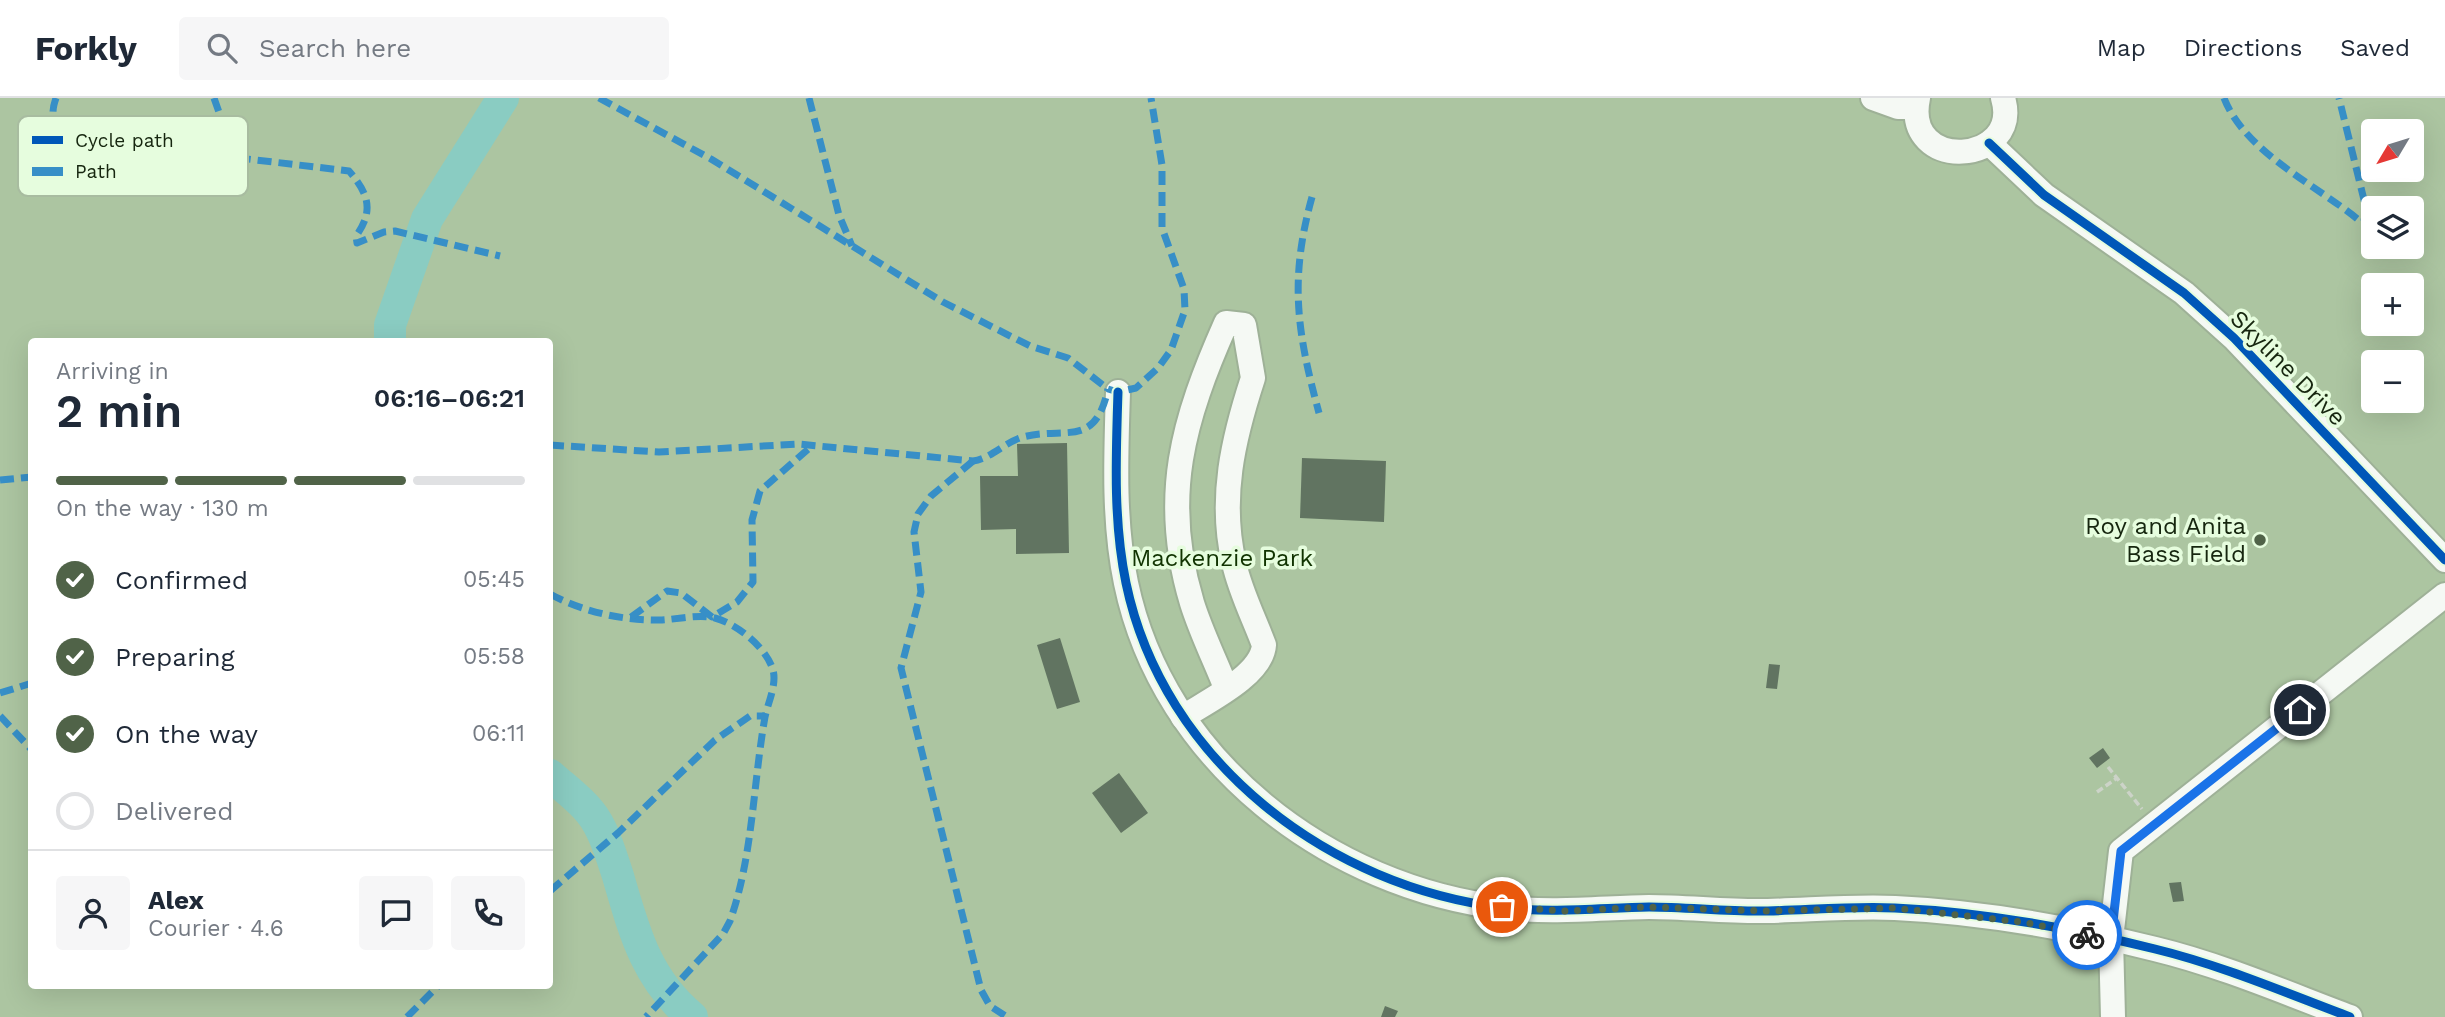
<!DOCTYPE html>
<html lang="en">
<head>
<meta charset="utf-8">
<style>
  :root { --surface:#fff; --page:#f6f6f7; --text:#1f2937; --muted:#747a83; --line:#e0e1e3; --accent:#506348 }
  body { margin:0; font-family:"Work Sans",sans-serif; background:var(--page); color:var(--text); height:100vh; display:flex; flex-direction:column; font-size:26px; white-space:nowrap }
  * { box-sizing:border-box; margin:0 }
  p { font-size:23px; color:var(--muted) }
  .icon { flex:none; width:38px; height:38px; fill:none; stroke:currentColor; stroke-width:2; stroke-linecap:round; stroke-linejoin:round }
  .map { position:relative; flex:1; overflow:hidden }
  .drawer { position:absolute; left:28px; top:240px; width:525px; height:651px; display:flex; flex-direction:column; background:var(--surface); border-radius:7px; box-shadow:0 7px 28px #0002 }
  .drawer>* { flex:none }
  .needle { width:46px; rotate:232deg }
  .tools { position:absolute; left:2361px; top:21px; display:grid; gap:14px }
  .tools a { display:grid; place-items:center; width:63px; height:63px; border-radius:7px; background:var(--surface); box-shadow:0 7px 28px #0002; font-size:35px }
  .pin { position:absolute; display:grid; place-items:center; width:60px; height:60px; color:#fff; margin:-30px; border:4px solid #fff; border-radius:50%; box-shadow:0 2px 7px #0007 }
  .courier { position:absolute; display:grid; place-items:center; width:70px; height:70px; margin:-35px; border:5px solid #1a73e8; border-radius:50%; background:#fff; color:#222; box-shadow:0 2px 9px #0007 }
  .headline em { font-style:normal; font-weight:600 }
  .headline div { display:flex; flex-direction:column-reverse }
  .headline { display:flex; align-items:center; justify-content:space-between; height:119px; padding:0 28px }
  h1 { font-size:46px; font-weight:600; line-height:52px }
  .bar { display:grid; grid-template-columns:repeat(4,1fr); gap:10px 7px; align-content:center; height:84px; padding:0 28px }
  .bar i { height:9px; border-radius:5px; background:var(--line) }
  .bar .selected { background:var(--accent) }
  .bar p { grid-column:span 4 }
  .line { display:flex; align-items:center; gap:18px; padding:0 28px; border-top:2px solid var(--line) }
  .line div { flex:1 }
  .round { display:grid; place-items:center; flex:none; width:74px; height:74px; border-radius:7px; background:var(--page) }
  ol { padding:0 28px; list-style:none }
  li { display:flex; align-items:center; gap:21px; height:77px }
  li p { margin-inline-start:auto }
  li .icon { padding:7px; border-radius:50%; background:var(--accent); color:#fff; stroke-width:4 }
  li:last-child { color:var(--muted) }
  li i { width:38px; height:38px; border:4px solid var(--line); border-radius:50% }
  header { display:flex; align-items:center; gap:42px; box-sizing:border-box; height:98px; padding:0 35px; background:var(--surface); border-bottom:2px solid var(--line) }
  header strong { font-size:33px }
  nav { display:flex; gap:38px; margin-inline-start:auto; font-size:24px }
  .search { width:490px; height:63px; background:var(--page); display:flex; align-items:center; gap:18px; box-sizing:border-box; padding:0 24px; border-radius:7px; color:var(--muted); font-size:26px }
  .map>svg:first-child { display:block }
  .green { fill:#acc5a1; fill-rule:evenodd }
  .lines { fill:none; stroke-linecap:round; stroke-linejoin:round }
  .river { stroke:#8accc2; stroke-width:32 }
  .building { fill:#617461 }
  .minor-casing { stroke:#9eb197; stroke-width:28 }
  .path { stroke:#ccd3c8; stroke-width:3.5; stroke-dasharray:7 3.5; stroke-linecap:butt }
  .minor { stroke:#f5f9f4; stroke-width:24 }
  .quiet { stroke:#378fc7; stroke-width:7; stroke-dasharray:14 7; stroke-linecap:butt }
  .cycleway-casing { stroke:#e6fdde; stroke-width:13 }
  .cycleway { stroke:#0057b8; stroke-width:9 }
  .done { stroke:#506348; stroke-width:7; stroke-dasharray:0 12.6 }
  .route { stroke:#1a73e8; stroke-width:9 }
  .poi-dot { fill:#506348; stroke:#e6fdde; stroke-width:2.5 }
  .labels { text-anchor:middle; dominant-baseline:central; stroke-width:7; stroke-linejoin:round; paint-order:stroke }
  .street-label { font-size:24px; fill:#16260f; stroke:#e6fdde }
  .poi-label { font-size:24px; fill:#16260f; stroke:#e6fdde; text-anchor:end }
  .park-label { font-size:24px; fill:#103300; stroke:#e6fdde }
  .key { fill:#e6fdde; stroke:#a8bca0; stroke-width:2 }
  .key-label { font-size:19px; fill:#16260f }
</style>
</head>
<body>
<header>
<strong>Forkly</strong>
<div class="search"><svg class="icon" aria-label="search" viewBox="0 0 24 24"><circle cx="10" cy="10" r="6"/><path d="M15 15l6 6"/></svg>Search here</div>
<nav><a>Map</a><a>Directions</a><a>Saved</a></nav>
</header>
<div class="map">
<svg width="2445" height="919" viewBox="0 0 2445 919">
  <rect width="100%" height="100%" fill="#bcd5b3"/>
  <path class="green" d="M0 0H2445V919H0ZM2373 33H2412V72H2373ZM2373 110H2412V149H2373ZM2373 187H2412V226H2373ZM32 243H550V887H32ZM2373 264H2412V303H2373Z"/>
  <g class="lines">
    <g class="river">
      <path d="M390 243V227L427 121 503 0"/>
      <path d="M550 677C563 689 579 700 590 714 604 731 611 757 618 778 634 833 646 881 692 919"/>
    </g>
  </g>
  <g class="building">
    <path d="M1067 345 1069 455 1016 456V431L981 432 980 378H1018L1017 346Z"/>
    <path d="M1302 360 1386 363 1384 424 1300 420Z"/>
    <path d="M1060 540 1080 604 1057 611 1037 547Z"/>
    <path d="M1769 566 1780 567 1777 591 1766 590Z"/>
    <path d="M2103 650 2110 660 2097 670 2089 660Z"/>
    <path d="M1119 675 1148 715 1121 735 1092 695Z"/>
    <path d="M2181 784 2184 803 2173 804 2169 785Z"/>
    <path d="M1385 908 1398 913 1395 919H1381Z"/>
  </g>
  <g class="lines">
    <defs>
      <g id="minor">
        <path d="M1873 0 1898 9H1916"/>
        <path d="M1918 0C1902 76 2023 67 2003 0"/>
        <path d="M1989 45 2044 97 2184 195 2234 240 2445 462"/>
        <path d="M1118 294C1116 357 1113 423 1126 485 1163 663 1329 790 1506 810 1554 815 1601 810 1649 809 1688 809 1728 814 1768 813 1810 812 1853 808 1895 810 1982 814 2071 830 2155 851 2221 867 2286 895 2350 919"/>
        <path d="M1183 619C1208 603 1262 577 1264 547 1254 520 1240 493 1234 465 1219 401 1233 341 1253 280L1244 227 1226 225C1183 322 1160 399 1192 505 1201 534 1215 562 1226 590"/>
        <path d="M2113 919 2111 841 2121 753 2445 497"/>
      </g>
    </defs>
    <use href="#minor" class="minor-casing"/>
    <g class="path">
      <path d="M2108 669 2142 711"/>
      <path d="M2097 694 2117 680"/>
    </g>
    <use href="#minor" class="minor"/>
    <g class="quiet">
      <path d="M56 0C51 14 51 25 66 30L197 55 349 73C369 96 374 113 356 138L357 145 384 134 395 133 500 158"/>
      <path d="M214 0 228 40 243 61"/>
      <path d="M599 0 711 61 943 204 1030 248 1068 260 1108 291 1118 294 1136 290 1158 270 1171 252 1185 212 1184 191 1162 130V67L1151 0"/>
      <path d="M809 0 839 117 852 148"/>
      <path d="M2224 0C2245 54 2315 86 2360 123H2364L2366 110 2339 0"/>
      <path d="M1312 99C1289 182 1297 234 1319 315"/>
      <path d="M550 347 659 354 798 346 973 363C992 360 1005 344 1023 339 1066 328 1095 351 1108 291"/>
      <path d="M973 363 931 398 918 416 914 434 921 494 901 570 981 892 990 908 1007 919"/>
      <path d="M0 382 32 379"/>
      <path d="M550 496C583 514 624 523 662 522 679 521 699 516 715 520 737 526 766 549 773 572 777 587 768 604 765 619 753 686 753 758 730 823L723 836 646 919"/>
      <path d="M631 519 667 493 681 495 712 519 737 504 753 484 752 422 760 393 813 347"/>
      <path d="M0 595 32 585"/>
      <path d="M0 618 32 652"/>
      <path d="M550 793 618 735 715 642 750 618H765"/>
      <path d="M407 919 439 887"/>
    </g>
    <defs>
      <g id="cycleway">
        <path d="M1989 45 2044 97 2184 195 2234 240 2445 462"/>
        <path d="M1118 294C1116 357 1113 423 1126 485 1163 663 1329 790 1506 810 1554 815 1601 810 1649 809 1688 809 1728 814 1768 813 1810 812 1853 808 1895 810 1982 814 2071 830 2155 851 2221 867 2286 895 2350 919"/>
      </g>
    </defs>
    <use href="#cycleway" class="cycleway-casing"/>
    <use href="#cycleway" class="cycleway"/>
  </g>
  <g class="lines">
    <path class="done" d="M1502 809 1566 813 1648 809 1766 813 1894 810 2022 824 2087 837"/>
    <path class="route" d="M2087 837 2111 841 2121 753 2300 612"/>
  </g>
  <circle class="poi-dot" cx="2260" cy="442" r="7"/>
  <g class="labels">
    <g class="street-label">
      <text transform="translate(2288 270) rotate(45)">Skyline Drive</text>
    </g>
    <g class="poi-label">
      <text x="2246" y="428">Roy and Anita<tspan x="2246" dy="28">Bass Field</tspan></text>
    </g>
    <g class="park-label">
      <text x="1222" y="460">Mackenzie Park</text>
    </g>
  </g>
  <rect x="18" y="18" width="230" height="80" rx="10" class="key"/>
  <rect x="32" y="38" width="31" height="8" fill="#0057b8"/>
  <rect x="32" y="69" width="31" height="9" fill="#378fc7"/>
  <g class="key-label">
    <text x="75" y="49">Cycle path</text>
    <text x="75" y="80">Path</text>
  </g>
</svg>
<div class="tools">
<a><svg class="needle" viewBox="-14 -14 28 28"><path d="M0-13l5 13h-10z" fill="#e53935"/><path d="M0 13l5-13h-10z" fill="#747a83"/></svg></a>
<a><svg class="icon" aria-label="layers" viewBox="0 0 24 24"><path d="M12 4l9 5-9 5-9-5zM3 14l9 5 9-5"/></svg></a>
<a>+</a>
<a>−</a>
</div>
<div class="pin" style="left:1502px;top:809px;background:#ea580c"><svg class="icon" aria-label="bag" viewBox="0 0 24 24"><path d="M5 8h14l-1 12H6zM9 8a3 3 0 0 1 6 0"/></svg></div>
<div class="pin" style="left:2300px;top:612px;background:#1f2937"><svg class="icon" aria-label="home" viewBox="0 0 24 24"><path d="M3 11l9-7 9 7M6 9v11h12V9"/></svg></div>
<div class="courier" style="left:2087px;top:837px"><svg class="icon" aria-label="bike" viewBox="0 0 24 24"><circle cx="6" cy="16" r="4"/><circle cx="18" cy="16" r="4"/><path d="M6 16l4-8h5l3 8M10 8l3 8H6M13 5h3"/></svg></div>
<section class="drawer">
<div class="headline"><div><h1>2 min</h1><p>Arriving in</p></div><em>06:16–06:21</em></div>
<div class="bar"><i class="selected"></i><i class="selected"></i><i class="selected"></i><i></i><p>On the way · 130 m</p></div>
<ol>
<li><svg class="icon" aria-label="check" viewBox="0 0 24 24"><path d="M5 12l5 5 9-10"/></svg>Confirmed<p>05:45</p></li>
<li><svg class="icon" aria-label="check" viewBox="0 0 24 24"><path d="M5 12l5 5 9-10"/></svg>Preparing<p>05:58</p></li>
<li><svg class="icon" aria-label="check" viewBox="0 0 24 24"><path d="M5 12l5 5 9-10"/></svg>On the way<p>06:11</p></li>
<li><i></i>Delivered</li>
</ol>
<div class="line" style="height:126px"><a class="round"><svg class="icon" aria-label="person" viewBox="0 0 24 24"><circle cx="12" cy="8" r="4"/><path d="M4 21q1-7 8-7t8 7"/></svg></a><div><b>Alex</b><p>Courier · 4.6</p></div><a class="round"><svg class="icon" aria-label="chat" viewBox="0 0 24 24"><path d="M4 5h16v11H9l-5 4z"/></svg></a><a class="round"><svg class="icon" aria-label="phone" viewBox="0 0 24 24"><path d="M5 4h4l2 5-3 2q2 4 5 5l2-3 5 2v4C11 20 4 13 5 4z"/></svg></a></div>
</section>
</div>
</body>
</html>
